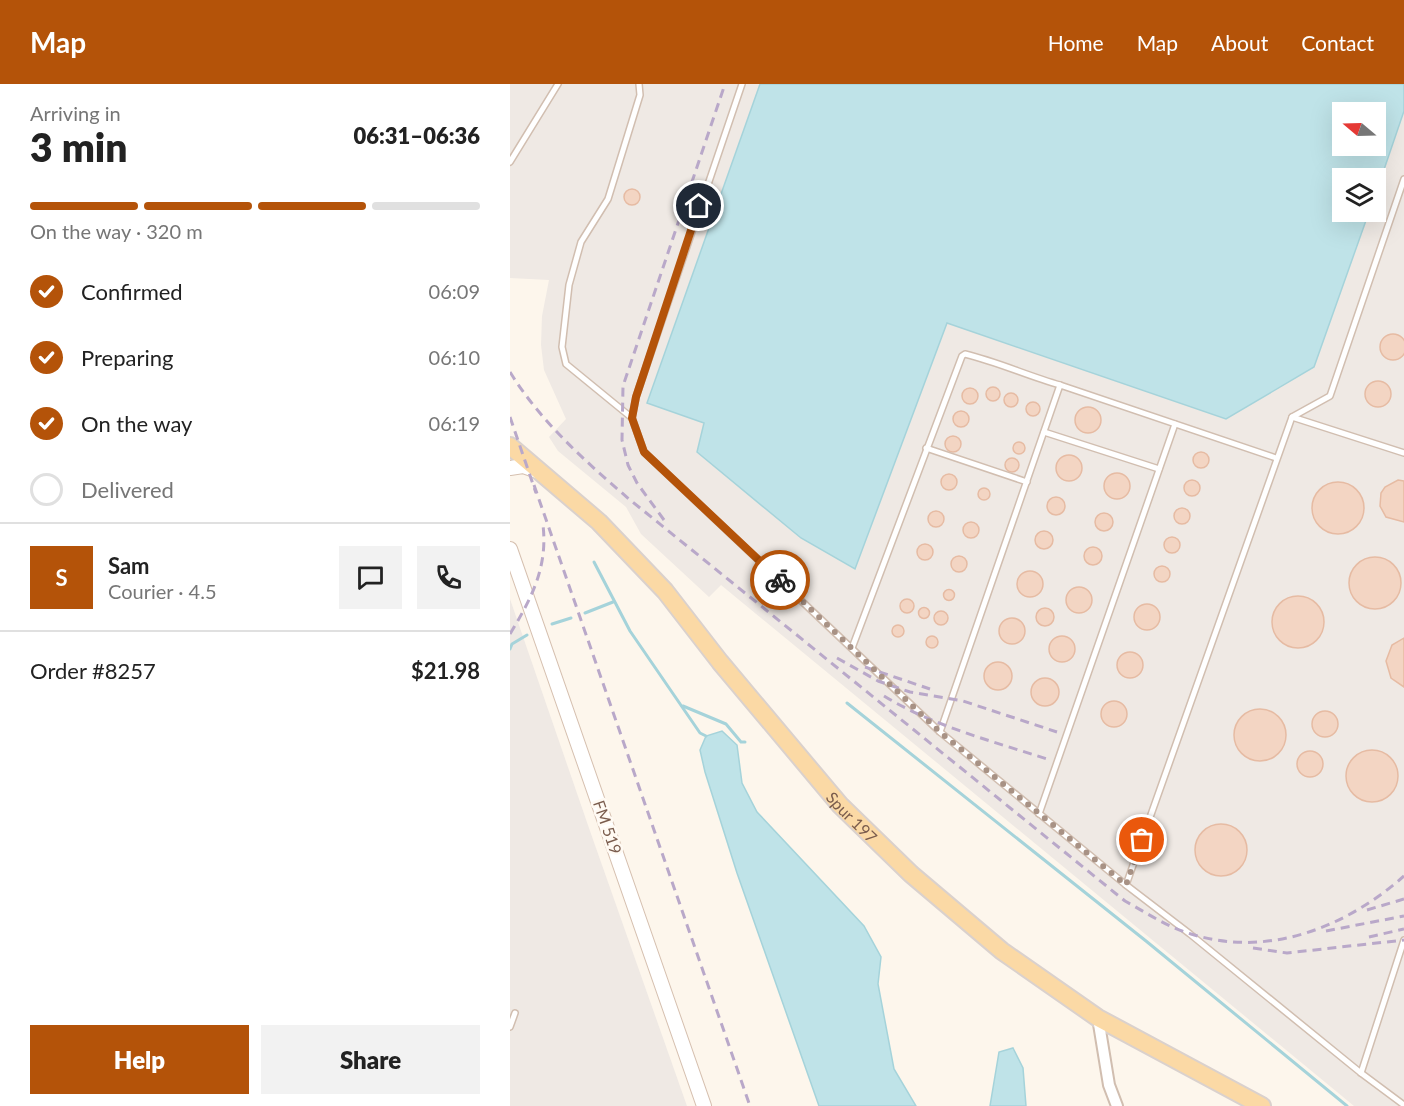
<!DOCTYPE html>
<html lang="en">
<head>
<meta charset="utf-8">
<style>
  :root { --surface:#fff; --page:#f2f2f2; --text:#222; --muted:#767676; --line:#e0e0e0; --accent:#b45309 }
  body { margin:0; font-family:Lato,sans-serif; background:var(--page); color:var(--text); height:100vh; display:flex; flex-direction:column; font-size:22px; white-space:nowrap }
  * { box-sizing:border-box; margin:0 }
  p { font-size:20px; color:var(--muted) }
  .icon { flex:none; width:33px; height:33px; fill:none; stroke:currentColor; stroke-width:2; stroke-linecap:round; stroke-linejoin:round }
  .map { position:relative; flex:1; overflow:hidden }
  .panel { display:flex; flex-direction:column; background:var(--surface); width:510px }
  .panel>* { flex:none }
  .needle { width:39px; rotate:289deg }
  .tools { position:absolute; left:822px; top:18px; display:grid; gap:12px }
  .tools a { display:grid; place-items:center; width:54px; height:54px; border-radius:0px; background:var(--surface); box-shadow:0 6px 24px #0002; font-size:30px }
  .pin { position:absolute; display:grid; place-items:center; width:51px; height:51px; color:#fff; margin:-26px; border:3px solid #fff; border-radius:50%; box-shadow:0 2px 6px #0007 }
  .courier { position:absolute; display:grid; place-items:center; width:60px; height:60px; margin:-30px; border:4px solid #b45309; border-radius:50%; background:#fff; color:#222; box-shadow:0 2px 8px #0007 }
  .summary em { font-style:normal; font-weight:800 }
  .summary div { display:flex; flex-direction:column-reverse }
  .summary { display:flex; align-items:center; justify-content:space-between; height:102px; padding:0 30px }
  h1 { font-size:39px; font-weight:800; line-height:45px }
  .bar { display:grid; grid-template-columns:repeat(4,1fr); gap:9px 6px; align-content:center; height:72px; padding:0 30px }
  .bar i { height:8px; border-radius:4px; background:var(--line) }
  .bar .active { background:var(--accent) }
  .bar p { grid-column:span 4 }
  .line { display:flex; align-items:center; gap:15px; padding:0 30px; border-top:2px solid var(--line) }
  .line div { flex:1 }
  .round { display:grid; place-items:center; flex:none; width:63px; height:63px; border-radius:0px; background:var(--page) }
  ol { padding:0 30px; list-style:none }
  li { display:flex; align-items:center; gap:18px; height:66px }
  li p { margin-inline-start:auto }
  li .icon { padding:6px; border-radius:50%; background:var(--accent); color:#fff; stroke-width:4 }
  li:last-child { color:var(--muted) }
  li i { width:33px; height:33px; border:3px solid var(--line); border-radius:50% }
  .action { display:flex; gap:12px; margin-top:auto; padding:12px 30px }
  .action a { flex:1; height:69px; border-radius:0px; background:var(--accent); color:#fff; font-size:24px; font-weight:800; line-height:69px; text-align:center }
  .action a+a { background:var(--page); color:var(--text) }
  header { display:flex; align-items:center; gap:36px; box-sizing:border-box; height:84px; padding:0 30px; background:var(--accent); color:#fff }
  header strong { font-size:28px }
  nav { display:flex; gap:33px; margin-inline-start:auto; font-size:21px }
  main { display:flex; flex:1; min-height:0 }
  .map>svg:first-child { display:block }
  .industrial { fill:#efe9e4 }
  .water { fill:#bfe3e8; stroke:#a5d3da; stroke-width:1.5; fill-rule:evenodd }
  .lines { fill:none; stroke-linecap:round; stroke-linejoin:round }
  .stream { stroke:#a5d3da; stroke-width:3 }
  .building { fill:#f3d5c3; stroke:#e6bba3; stroke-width:1.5 }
  .service-casing { stroke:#d1beb0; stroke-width:8 }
  .minor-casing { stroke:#d1beb0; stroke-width:14 }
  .secondary-casing { stroke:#d6c0b0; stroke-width:16 }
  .primary-casing { stroke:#dad1cd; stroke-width:20 }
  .service { stroke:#fff; stroke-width:5 }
  .minor { stroke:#fff; stroke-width:10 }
  .secondary { stroke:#fff; stroke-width:14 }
  .primary { stroke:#fbd9a5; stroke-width:16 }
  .rail { stroke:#b9a8c9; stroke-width:3; stroke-dasharray:9 6; stroke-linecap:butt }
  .done { stroke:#a89285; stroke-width:6; stroke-dasharray:0 10.8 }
  .route { stroke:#b45309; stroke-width:8 }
  .labels { text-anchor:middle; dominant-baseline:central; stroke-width:5; stroke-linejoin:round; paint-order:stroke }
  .street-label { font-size:16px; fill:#7a5c4d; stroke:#fffaf3 }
</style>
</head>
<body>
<header>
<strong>Map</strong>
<nav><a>Home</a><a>Map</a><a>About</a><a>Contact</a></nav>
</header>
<main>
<section class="panel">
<div class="summary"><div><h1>3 min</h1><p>Arriving in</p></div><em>06:31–06:36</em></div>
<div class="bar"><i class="active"></i><i class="active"></i><i class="active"></i><i></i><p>On the way · 320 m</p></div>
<ol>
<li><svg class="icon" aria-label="check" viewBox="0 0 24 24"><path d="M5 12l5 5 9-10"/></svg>Confirmed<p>06:09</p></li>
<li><svg class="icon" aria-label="check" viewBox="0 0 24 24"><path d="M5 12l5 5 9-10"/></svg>Preparing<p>06:10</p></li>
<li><svg class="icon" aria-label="check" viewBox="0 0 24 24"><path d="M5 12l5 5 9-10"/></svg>On the way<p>06:19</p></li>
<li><i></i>Delivered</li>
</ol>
<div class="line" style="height:108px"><b class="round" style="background:var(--accent);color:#fff">S</b><div><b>Sam</b><p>Courier · 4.5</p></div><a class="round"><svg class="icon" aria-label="chat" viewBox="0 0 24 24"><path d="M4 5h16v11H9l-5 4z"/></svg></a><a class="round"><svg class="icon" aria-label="phone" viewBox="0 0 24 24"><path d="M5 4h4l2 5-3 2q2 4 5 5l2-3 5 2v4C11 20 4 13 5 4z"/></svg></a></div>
<div class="line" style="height:78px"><div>Order #8257</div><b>$21.98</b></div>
<div class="action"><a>Help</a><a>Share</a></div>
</section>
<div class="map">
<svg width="894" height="1022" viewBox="0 0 894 1022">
  <rect width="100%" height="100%" fill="#fdf6ec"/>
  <g class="industrial">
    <path d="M0 0H250L137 318 194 339 345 485 437 239 716 334 804 283 859 128H866V109L894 27V1022H844L211 501 199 513 131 450 116 423 48 367 39 353 56 335 34 286 31 261 32 232 39 196 0 194Z"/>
    <path d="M0 515 80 747 177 1022H0Z"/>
  </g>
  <g class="water">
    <path d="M250 0H894V27L866 109V94H832V128H859L804 283 716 335 437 239 345 485 291 454 187 368 194 339 137 319ZM832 28H866V62H832Z"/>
    <path d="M212 647 227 661 232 699 247 728 354 842 371 873 368 900 384 985 406 1022H309L227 789 195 688 190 666 196 652Z"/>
    <path d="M503 964 513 984 516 1022H480L489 968Z"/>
  </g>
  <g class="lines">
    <g class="stream">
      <path d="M84 478 120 547 190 649 196 652"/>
      <path d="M75 529 103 518"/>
      <path d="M42 540 61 534"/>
      <path d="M0 565 2 560 17 551"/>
      <path d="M337 619 636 857 837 1022"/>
      <path d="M173 622 216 640 231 658H235"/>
    </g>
  </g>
  <g class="building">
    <circle cx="122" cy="113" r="8"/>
    <circle cx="883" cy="263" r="13"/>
    <circle cx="868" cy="310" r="13"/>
    <circle cx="483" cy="310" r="7"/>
    <circle cx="460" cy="312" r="8"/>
    <circle cx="501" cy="316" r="7"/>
    <circle cx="523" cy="325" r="7"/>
    <circle cx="578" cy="336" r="13"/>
    <circle cx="451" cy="335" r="8"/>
    <circle cx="443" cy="360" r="8"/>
    <circle cx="509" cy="364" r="6"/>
    <circle cx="691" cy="376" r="8"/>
    <circle cx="559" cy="384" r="13"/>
    <circle cx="502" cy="381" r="7"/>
    <circle cx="607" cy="402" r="13"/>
    <circle cx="439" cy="398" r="8"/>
    <path d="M888 396 894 397V438L876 433 870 422 871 409 875 403Z"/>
    <circle cx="682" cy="404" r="8"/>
    <circle cx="828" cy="424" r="26"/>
    <circle cx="474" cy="410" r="6"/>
    <circle cx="546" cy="422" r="9"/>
    <circle cx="672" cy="432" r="8"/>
    <circle cx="426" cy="435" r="8"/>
    <circle cx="594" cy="438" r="9"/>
    <circle cx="461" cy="446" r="8"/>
    <circle cx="534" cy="456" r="9"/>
    <circle cx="662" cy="461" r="8"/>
    <circle cx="415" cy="468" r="8"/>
    <circle cx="583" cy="472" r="9"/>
    <circle cx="449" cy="480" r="8"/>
    <circle cx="865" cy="499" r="26"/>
    <circle cx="652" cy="490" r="8"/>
    <circle cx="520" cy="500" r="13"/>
    <circle cx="569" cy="516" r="13"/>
    <circle cx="439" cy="511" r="5.5"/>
    <circle cx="788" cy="538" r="26"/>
    <circle cx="397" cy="522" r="7"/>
    <circle cx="637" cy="533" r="13"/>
    <circle cx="414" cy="529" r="5.5"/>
    <circle cx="535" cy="533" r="9"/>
    <circle cx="431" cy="534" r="7"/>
    <circle cx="502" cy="547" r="13"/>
    <circle cx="388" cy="547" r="6"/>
    <circle cx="422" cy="558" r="6"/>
    <circle cx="552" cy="565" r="13"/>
    <path d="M894 554V603L881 594 876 577 882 561Z"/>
    <circle cx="620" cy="581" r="13"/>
    <circle cx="488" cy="592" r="14"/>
    <circle cx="535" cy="608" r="14"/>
    <circle cx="604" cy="630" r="13"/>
    <circle cx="750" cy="651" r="26"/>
    <circle cx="815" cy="640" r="13"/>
    <circle cx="862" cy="692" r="26"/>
    <circle cx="800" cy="680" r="13"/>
    <circle cx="711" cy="766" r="26"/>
  </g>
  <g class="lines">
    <defs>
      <g id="service">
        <path d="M232 0 126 313 122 334 134 368 430 648 616 801 680 850 851 989 894 1021"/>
        <path d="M0 78 48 0"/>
        <path d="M782 333 894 369"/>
        <path d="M122 334 56 280 52 263 59 201 71 158 98 115 130 11 129 0"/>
        <path d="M534 348 649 385"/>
        <path d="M416 364 517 398"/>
        <path d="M342 564 452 272 455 270C488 278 518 292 550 301"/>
        <path d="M430 648 550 301 766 374"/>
        <path d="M529 730 665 340"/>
        <path d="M616 801 782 333 820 312 894 95"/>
        <path d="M0 943 5 929"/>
        <path d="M851 989 894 856"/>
      </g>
      <path id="minor" d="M588 934 599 1001 607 1022"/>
      <g id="secondary">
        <path d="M0 384 13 382 27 387"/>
        <path d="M0 465 194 1022"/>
      </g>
      <g id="primary">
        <path id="s1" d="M0 362 89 438 155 507 210 578 330 721 401 790 492 867 588 934 752 1022"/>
      </g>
    </defs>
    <use href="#service" class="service-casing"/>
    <use href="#minor" class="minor-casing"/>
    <use href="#secondary" class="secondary-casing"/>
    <use href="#primary" class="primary-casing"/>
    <use href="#service" class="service"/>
    <use href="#minor" class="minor"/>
    <use href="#secondary" class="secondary"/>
    <use href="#primary" class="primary"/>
    <g class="rail">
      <path d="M0 288C30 337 76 378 119 415L615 817C637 829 657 843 681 850 758 874 835 844 894 792"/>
      <path d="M0 333 26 409"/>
      <path d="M24 401 240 1022"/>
      <path d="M154 436 127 399 118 381 112 356 113 302 215 0"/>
      <path d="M0 550C21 515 38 484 33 441"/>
      <path d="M327 574 368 597 400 608 453 617 547 648"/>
      <path d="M355 583 420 605"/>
      <path d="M374 612C423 642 482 657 537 675"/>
      <path d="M857 826 894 815"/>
      <path d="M816 847 894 832"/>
      <path d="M859 853 894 845"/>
      <path d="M743 864 777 869 894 856"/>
    </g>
  </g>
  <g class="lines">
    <path class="done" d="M270 496 430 648 616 801 632 756"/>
    <path class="route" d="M189 122 126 313 122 334 134 368 270 496"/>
  </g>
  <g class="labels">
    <g class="street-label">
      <text stroke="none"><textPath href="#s1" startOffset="506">Spur 197</textPath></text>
      <text transform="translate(98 743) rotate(71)">FM 519</text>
    </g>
  </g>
</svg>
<div class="tools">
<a><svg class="needle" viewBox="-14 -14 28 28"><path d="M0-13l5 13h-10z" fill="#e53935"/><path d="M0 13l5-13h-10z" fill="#767676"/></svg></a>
<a><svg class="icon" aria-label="layers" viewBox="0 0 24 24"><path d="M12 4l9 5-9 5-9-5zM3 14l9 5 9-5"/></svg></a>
</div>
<div class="pin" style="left:632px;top:756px;background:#ea580c"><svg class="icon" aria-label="bag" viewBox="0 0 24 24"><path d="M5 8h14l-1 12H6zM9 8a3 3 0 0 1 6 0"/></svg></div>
<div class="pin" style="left:189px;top:122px;background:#1f2937"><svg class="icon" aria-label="home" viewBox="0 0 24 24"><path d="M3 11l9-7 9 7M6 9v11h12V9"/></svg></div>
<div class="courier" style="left:270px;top:496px"><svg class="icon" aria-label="bike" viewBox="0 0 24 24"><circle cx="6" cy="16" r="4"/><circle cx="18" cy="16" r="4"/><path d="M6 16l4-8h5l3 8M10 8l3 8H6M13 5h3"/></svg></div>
</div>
</main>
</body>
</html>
